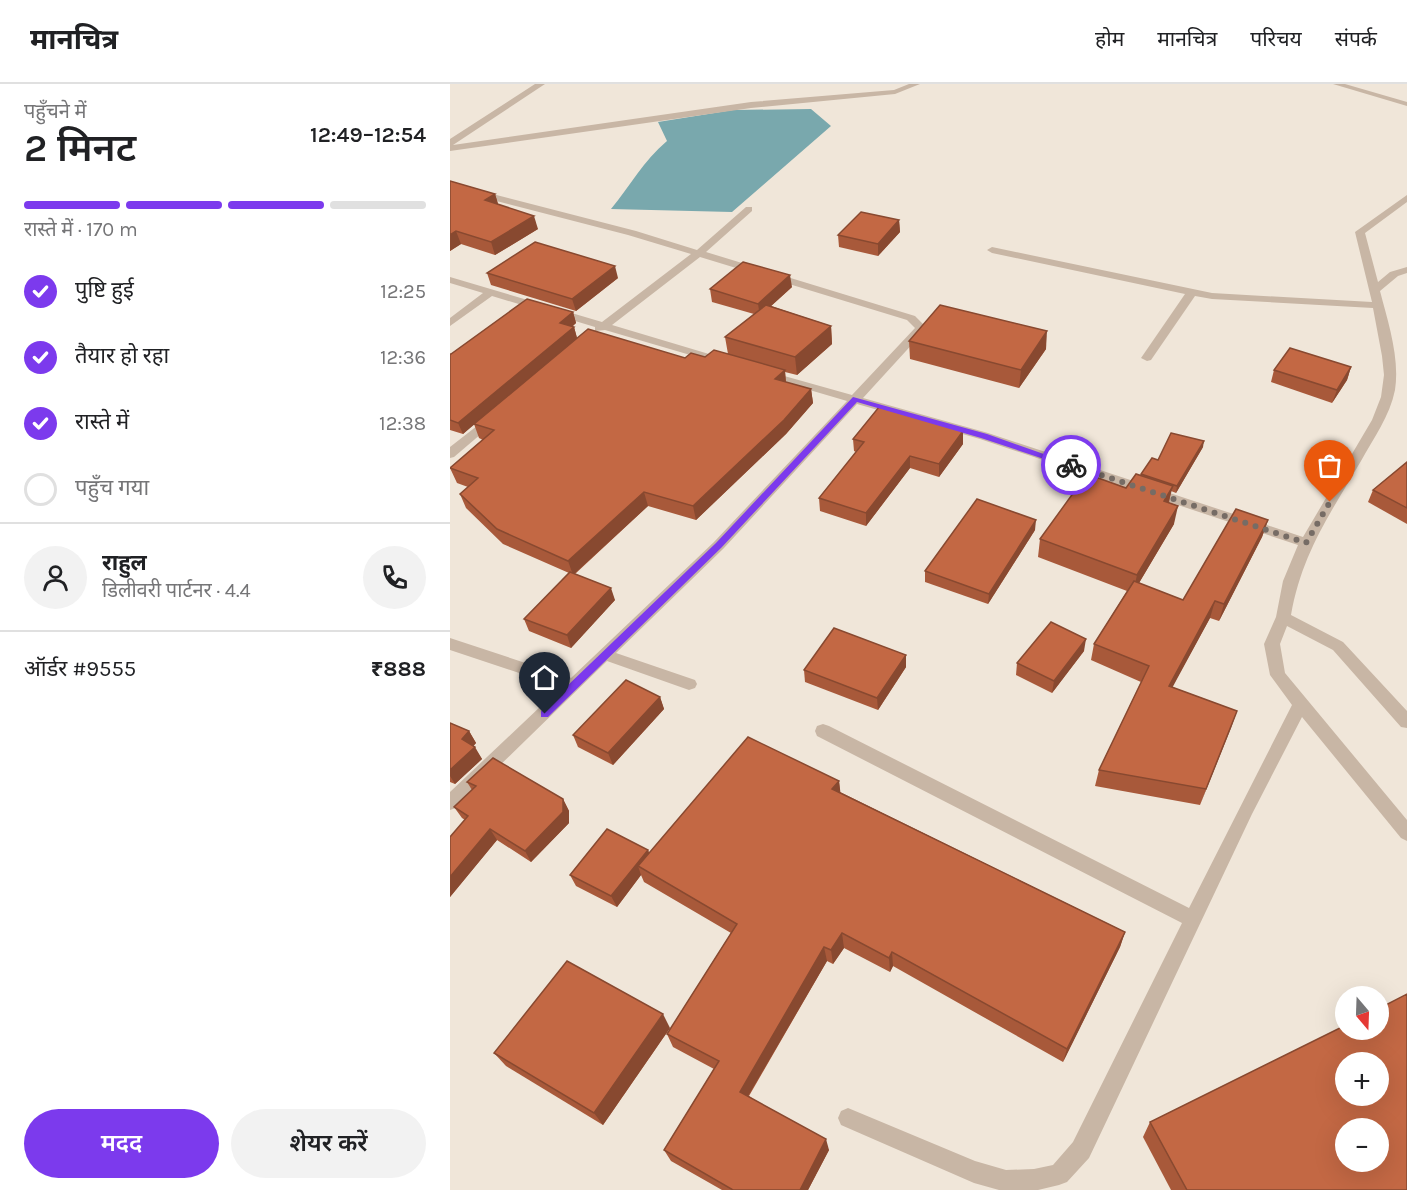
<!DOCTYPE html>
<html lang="hi">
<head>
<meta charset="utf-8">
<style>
  :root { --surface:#fff; --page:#f2f2f2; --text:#202124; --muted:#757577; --line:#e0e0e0; --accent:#7c3aed }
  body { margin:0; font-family:Karla,"Noto Sans Devanagari",sans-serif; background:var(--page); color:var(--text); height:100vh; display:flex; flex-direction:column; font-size:22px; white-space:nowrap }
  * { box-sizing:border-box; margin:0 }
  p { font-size:20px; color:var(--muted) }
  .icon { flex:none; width:33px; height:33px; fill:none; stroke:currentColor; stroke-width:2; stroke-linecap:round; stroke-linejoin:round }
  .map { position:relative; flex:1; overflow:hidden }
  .details { display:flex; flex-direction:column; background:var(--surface); width:450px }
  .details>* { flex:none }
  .needle { width:39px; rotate:161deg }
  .tools { position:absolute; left:885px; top:902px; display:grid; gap:12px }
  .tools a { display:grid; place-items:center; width:54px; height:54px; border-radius:50%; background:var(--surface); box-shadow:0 6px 24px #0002; font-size:30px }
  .pin { position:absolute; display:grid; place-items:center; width:51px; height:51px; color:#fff; margin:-62px -26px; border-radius:50% 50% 50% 0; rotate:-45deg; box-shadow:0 0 6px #0007 }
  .pin .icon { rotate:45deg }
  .courier { position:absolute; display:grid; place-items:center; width:60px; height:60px; margin:-30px; border:4px solid #7c3aed; border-radius:50%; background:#fff; color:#222; box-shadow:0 2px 8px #0007 }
  .head em { font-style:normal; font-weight:600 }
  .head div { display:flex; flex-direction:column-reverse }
  .head { display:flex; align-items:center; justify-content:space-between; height:102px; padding:0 24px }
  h1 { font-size:39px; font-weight:600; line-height:45px }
  .bar { display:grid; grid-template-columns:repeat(4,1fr); gap:9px 6px; align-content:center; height:72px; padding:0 24px }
  .bar i { height:8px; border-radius:4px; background:var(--line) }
  .bar .active { background:var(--accent) }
  .bar p { grid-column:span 4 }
  .line { display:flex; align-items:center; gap:15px; padding:0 24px; border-top:2px solid var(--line) }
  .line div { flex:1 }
  .round { display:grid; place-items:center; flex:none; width:63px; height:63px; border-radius:32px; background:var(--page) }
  ol { padding:0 24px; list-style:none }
  li { display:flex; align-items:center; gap:18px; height:66px }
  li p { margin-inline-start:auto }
  li .icon { padding:6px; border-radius:50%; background:var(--accent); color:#fff; stroke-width:4 }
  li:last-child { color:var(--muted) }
  li i { width:33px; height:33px; border:3px solid var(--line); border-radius:50% }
  .primary-button { display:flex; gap:12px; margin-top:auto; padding:12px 24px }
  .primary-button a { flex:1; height:69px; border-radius:36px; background:var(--accent); color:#fff; font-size:24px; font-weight:600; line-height:69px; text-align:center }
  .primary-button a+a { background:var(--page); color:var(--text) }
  header { display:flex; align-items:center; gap:36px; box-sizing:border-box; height:84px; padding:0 30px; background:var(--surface); border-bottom:2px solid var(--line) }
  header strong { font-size:28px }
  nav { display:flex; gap:33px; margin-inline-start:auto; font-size:21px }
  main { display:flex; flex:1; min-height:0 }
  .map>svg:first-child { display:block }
  .water { fill:#79a8ad }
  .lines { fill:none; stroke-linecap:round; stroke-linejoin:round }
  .service { fill:#c8b6a5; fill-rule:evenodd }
  .minor { fill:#c8b6a5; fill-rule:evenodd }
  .wall { fill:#a8593a }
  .shaded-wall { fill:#884930 }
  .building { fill:#c36844; stroke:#884930; stroke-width:1.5; fill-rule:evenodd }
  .route { fill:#7c3aed }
  .done { stroke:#766c65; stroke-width:6; stroke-dasharray:0 10.8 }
</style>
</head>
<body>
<header>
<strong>मानचित्र</strong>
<nav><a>होम</a><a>मानचित्र</a><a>परिचय</a><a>संपर्क</a></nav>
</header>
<main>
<section class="details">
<div class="head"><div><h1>2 मिनट</h1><p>पहुँचने में</p></div><em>12:49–12:54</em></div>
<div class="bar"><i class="active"></i><i class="active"></i><i class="active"></i><i></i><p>रास्ते में · 170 m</p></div>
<ol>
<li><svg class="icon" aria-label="check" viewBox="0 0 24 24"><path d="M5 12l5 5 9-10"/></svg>पुष्टि हुई<p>12:25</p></li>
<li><svg class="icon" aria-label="check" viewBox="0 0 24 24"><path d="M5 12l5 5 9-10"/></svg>तैयार हो रहा<p>12:36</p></li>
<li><svg class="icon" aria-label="check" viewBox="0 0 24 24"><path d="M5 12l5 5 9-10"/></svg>रास्ते में<p>12:38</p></li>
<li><i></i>पहुँच गया</li>
</ol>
<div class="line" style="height:108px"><a class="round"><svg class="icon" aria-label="person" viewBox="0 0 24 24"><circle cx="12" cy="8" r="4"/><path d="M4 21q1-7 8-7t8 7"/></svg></a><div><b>राहुल</b><p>डिलीवरी पार्टनर · 4.4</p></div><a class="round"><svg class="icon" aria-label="phone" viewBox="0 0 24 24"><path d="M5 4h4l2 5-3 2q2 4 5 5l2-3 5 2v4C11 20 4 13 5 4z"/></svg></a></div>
<div class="line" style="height:78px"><div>ऑर्डर #9555</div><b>₹888</b></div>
<div class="primary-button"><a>मदद</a><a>शेयर करें</a></div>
</section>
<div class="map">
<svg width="957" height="1106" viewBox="0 0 957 1106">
  <rect width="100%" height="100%" fill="#f0e6d9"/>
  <path class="water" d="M361 25 381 42 282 128 161 125C181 101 193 77 217 57L208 38 283 26Z"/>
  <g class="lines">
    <path class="service" d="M883 0H895L957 18V22Z"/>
    <g class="minor">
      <path d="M85 0H95L3 61 301 18 444 6 459 0H470L445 10 301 24 0 67V55Z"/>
      <path d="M0 99 186 147 247 166 296 123H302V127L256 168 465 232 477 244 413 314 538 349 853 453 922 336 931 313 934 291 932 272 923 224 762 215 745 212 701 276 697 277 691 274 735 210 542 169 537 166 542 163 762 209 922 218 905 148 957 111V118L915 149 928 198 940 188 957 183V189L948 192 930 207C938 238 950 274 945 306 940 332 923 355 911 377 880 430 852 469 841 531L893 558 957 627V644L951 643 883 566 837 542 830 560 835 589 957 736V757L951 754 852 633 802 730 639 1074 617 1098 609 1101 588 1106H549L524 1099 391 1041 388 1034 391 1027 398 1024 525 1077 556 1086 584 1085 603 1081 623 1058 732 839 367 652 365 647 367 642 373 640 379 642 739 824 842 621 820 591 814 560 826 533 833 497 848 461 530 355 407 320 274 464 166 569 245 596 247 600 245 604 239 606 157 577 6 724 0 726V708L111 603 0 566V554L121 594 264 458 397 317 312 292V288H320L402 311 465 244 457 236 250 173 162 241 279 276V280H271L155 246 145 247V243L42 212 0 242V234L33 209 0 199V193L152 238 241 170 178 151 0 105Z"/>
      <path d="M41 331 47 335 45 338 4 373 0 374V363Z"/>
    </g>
  </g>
  <g class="wall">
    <path d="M0 97 45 110 48 120 88 145 45 171 11 160 0 167Z"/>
    <path d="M449 136 450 148 428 172 389 163 388 151Z"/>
    <path d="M37 189 168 194 126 227 41 201Z"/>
    <path d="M342 203 321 222 381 242 382 260 347 291 335 288 336 298 361 305 363 319 336 350 246 436 198 422 125 490 165 516 121 564 79 547 74 535 119 489 53 460 16 424 10 410 18 403 7 399 0 384 33 356 29 354 24 340 13 350 0 346V270H1L123 228 126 239 122 243H124L127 254 235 274 255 273 278 270 275 253 304 230 262 218 260 205Z"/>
    <path d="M459 257 596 265 569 304 460 275Z"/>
    <path d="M901 283 897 296 882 319 821 298 824 286Z"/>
    <path d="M403 355 513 360 489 393 460 384 416 442 370 427 369 414 406 368 404 367Z"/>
    <path d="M753 363 726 409 721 407 719 419 724 440 689 499 733 516 818 436 812 453 769 537 760 534 722 603 787 627 750 721 645 702 649 686 691 598 641 576 644 560 677 507 588 473 590 455 676 404 691 392V390L708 376Z"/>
    <path d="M957 378V440L918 418 923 406Z"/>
    <path d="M585 446 538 520 475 498V487Z"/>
    <path d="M634 567 602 609 566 591 567 579Z"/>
    <path d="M456 571V583L428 626 355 598 354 586Z"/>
    <path d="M210 613 214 625 163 681 128 663 123 651Z"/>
    <path d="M0 639 19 647 26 659 23 662 32 675 5 700 0 698Z"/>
    <path d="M389 697 390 708 675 848 670 863 613 978 443 882 440 888 394 864 383 880 377 877 299 1012 379 1066 358 1106H272L221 1077 214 1066 264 985 223 963 217 950 281 849 194 798 191 791 167 823 126 802 120 791 198 766 199 769Z"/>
    <path d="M17 698 113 715 119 727V739L81 778 47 756 0 813V753L15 736 12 734 4 723 22 706Z"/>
    <path d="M220 944 153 1041 56 982 44 969Z"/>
    <path d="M700 1038 957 1106H721L693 1053Z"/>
  </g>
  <g class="shaded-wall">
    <path d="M45 110 49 123 35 116Z"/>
    <path d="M84 132 88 145 45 171 41 158Z"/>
    <path d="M449 136 450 148 428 172V160Z"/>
    <path d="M6 147 11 160 0 167V151Z"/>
    <path d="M165 182 168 194 126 227 122 215Z"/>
    <path d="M340 191 342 203 310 232 308 220Z"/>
    <path d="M123 228 126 239 113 250 110 239Z"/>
    <path d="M381 242 382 260 347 291 345 273Z"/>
    <path d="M124 243 127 254 13 350 8 339Z"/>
    <path d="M597 247 596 265 569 304 571 286Z"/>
    <path d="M901 283 897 296 882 319 887 306Z"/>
    <path d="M335 286 336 301 325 295Z"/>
    <path d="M361 305 363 319 336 350 246 436 243 422Z"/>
    <path d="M513 347V360L489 393V380Z"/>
    <path d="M754 357 753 363 726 409 727 402Z"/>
    <path d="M460 372V384L416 442V429Z"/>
    <path d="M723 402 718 420 714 417Z"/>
    <path d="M194 408 198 422 123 491 118 477Z"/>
    <path d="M728 422 724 440 683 509 687 491Z"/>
    <path d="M586 436 585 446 538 520 539 510Z"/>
    <path d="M818 436 812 453 769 537 774 520Z"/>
    <path d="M161 504 165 516 121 564 117 551Z"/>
    <path d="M765 517 760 534 714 619 719 602Z"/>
    <path d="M636 555 634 567 602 609 604 597Z"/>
    <path d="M456 571V583L428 626 427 614Z"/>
    <path d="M210 613 214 625 163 681 158 669Z"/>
    <path d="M787 627 781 644 750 721 756 705Z"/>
    <path d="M19 647 26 659 19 667 12 655Z"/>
    <path d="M25 663 32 675 5 700 0 692V686Z"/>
    <path d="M389 697 391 713 382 705Z"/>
    <path d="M113 715 119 727V739L81 778 75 767Z"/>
    <path d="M40 745 47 756 0 813V793Z"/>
    <path d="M198 766 202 777 188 782 191 791 167 823 161 812Z"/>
    <path d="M675 848 670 863 613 978 617 965Z"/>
    <path d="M392 849 394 864 383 880 381 866Z"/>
    <path d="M374 863 377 877 294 1019 290 1008Z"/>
    <path d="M442 868 443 882 440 888 439 874Z"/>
    <path d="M213 930 220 944 153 1041 144 1029Z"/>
    <path d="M376 1055 379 1066 358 1106H350Z"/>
  </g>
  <g class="building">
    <path d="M0 97 45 110 35 116 84 132 41 158 6 147 0 151Z"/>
    <path d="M411 128 449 136 428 160 388 151Z"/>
    <path d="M85 158 165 182 122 215 37 189Z"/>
    <path d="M293 178 340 191 308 220 260 205Z"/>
    <path d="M77 215 123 228 110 239 124 243 8 339 0 336V270H1Z"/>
    <path d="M316 221 381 242 345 273 275 253Z"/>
    <path d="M490 221 597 247 571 286 459 257Z"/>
    <path d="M138 245 235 274 241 269 255 273 264 266 335 286 325 295 361 305 334 336 243 422 194 408 118 477 47 445 10 410 28 394 0 384 44 346 24 340Z"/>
    <path d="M840 264 901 283 887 306 824 286Z"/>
    <path d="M429 323 513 347 489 380 460 372 416 429 369 414 414 358 403 355Z"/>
    <path d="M721 349 754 357 727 402 691 390 702 374 708 376Z"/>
    <path d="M957 378V424L923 406Z"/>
    <path d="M637 390 676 404 686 390 723 402 714 417 728 422 687 491 590 455Z"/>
    <path d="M527 415 586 436 539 510 475 487Z"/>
    <path d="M786 425 818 436 774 520 765 517 719 602 787 627 756 705 649 686 699 582 644 560 684 497 733 516Z"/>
    <path d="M120 488 161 504 117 551 74 535Z"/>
    <path d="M601 538 636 555 604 597 567 579Z"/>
    <path d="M384 544 456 571 427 614 354 586Z"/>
    <path d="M176 596 210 613 158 669 123 651Z"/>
    <path d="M0 639 19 647 12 655 25 663 0 686Z"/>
    <path d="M298 653 389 697 382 705 675 848 617 965 442 868 439 874 392 849 381 866 374 863 290 1008 376 1055 350 1106H283L214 1066 269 977 217 950 287 840 188 782Z"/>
    <path d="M43 674 113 715V728L75 767 40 745 0 793V753L18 732 4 723 26 702 17 698Z"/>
    <path d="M157 745 198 766 161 812 120 791Z"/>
    <path d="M117 877 213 930 144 1029 44 969Z"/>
    <path d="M957 910V1106H737L700 1038 896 941V945H928V925ZM896 978H928V1011H896ZM896 1044H928V1077H896Z"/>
  </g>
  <path class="route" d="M403 313 537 350 625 381 618 383 531 354 407 318 272 463 98 633H91V627L266 459Z"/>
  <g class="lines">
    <path class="done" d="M621 381 856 459 880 418"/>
  </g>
</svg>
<div class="tools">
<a><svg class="needle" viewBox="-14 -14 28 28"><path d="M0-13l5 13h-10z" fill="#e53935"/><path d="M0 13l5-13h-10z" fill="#757577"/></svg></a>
<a>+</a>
<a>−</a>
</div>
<div class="pin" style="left:880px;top:418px;background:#ea580c"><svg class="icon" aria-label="bag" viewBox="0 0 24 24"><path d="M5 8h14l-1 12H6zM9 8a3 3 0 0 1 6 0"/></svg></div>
<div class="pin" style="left:95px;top:630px;background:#1f2937"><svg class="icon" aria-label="home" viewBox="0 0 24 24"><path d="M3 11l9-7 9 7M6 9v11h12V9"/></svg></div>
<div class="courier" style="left:621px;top:381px"><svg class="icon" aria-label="bike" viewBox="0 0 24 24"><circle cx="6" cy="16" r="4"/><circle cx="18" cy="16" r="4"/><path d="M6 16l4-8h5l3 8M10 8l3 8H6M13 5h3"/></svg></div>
</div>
</main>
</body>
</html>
